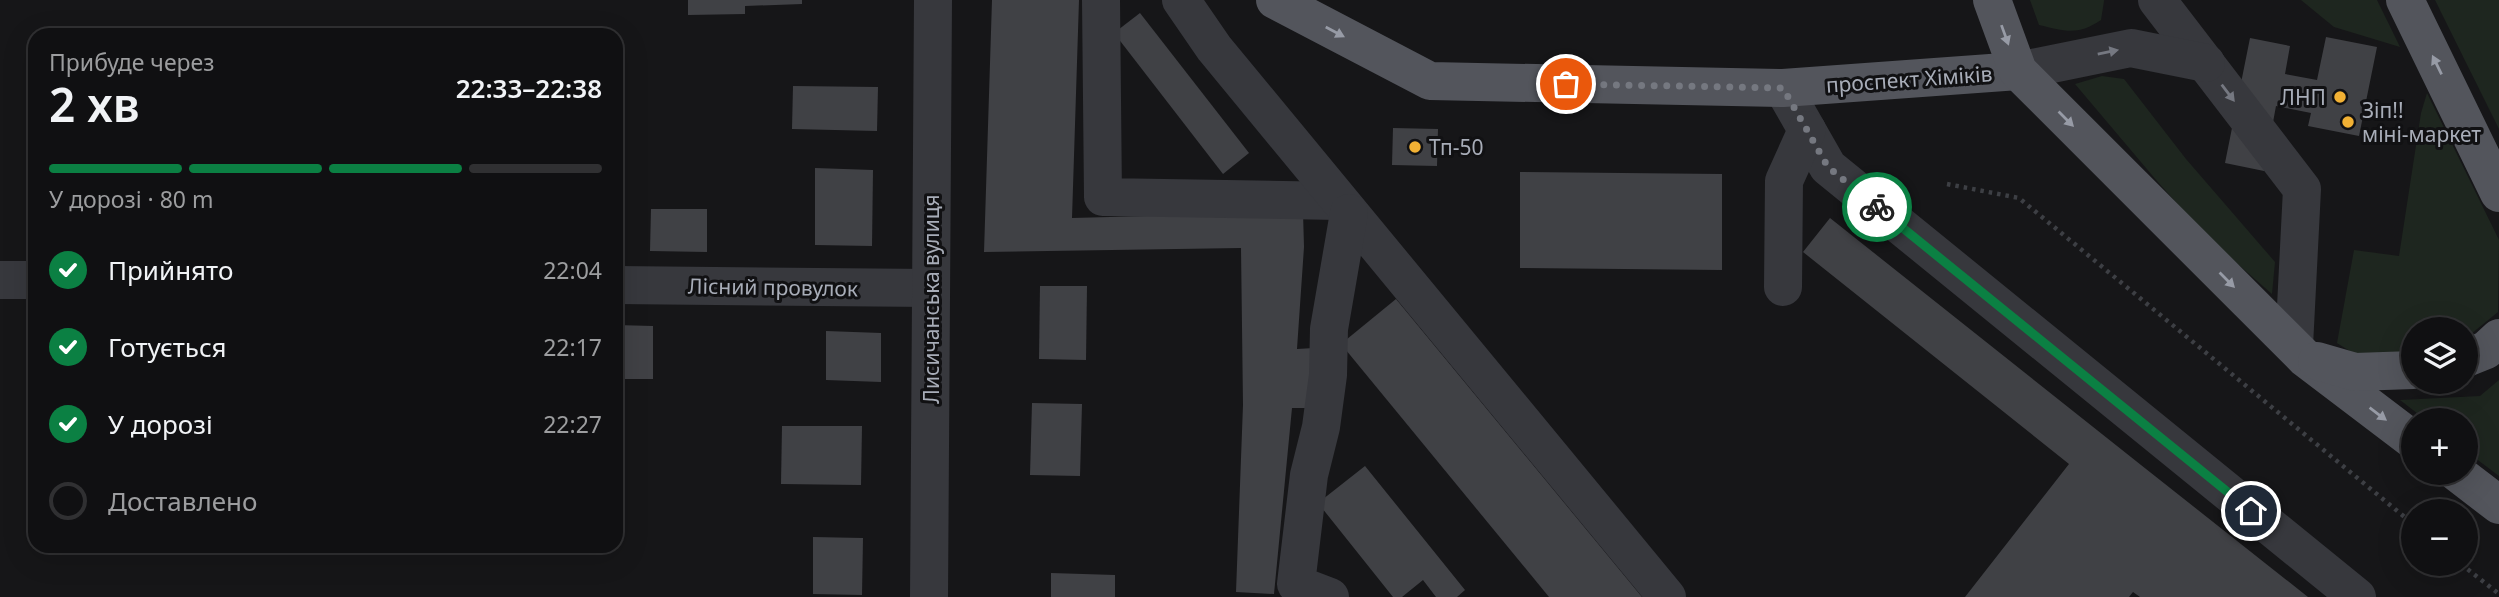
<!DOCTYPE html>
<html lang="uk">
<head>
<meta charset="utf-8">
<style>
  :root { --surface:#101012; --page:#1e1e20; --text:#f1f3f6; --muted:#9c9d9f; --line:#303032; --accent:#0b8043 }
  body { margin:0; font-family:"Noto Sans",sans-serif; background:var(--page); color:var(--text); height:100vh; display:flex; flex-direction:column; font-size:26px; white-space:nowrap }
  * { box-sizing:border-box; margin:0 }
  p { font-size:23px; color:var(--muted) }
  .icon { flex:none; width:38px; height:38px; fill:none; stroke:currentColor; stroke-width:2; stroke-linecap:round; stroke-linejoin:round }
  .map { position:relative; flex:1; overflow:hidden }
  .sheet { position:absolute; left:28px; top:28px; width:595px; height:525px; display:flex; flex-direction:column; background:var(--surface); border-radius:21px; box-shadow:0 7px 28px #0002,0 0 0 2px var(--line) }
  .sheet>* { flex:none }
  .buttons { position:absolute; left:2401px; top:317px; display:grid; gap:14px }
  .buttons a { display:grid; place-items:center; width:77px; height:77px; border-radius:50%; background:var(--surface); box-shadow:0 7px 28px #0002,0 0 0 2px var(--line); font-size:35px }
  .pin { position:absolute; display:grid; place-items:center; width:60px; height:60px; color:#fff; margin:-30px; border:4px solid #fff; border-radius:50%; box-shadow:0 2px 7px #0007 }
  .courier { position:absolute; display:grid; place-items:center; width:70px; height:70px; margin:-35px; border:5px solid #0b8043; border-radius:50%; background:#fff; color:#222; box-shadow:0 2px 9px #0007 }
  .summary em { font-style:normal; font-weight:600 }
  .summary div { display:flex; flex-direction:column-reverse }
  .summary { display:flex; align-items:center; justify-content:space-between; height:119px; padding:0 21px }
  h1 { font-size:46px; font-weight:600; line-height:52px }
  .bar { display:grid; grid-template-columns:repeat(4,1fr); gap:10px 7px; align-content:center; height:84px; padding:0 21px }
  .bar i { height:9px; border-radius:5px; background:var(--line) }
  .bar .selected { background:var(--accent) }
  .bar p { grid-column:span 4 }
  ol { padding:0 21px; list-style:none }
  li { display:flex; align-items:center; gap:21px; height:77px }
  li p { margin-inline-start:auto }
  li .icon { padding:7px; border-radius:50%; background:var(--accent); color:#fff; stroke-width:4 }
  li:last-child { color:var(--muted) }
  li i { width:38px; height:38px; border:4px solid var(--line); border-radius:50% }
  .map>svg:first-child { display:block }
  .green { fill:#1e261f }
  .building { fill:#404145 }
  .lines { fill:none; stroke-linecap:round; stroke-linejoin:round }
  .path { stroke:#3d3f44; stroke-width:4.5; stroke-dasharray:3.5 5; stroke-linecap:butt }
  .minor { stroke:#37383d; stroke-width:38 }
  .major { stroke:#53555c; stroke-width:38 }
  .oneway { fill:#979ba6 }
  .oneway2 { fill:#757881 }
  .done { stroke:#757880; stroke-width:7; stroke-dasharray:0 12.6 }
  .route { stroke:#0b8043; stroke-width:9 }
  .poi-dot { fill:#f2b134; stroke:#111113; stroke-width:2.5 }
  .labels { text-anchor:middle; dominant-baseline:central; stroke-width:6; stroke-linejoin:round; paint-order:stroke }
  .street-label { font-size:21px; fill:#a8adb8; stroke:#111113 }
  .poi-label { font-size:21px; fill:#a8adb8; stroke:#111113; text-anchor:start }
</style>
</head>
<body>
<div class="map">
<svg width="2499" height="597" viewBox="0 0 2499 597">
  <rect width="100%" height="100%" fill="#161618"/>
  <g class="green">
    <path d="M2030 0H2104V1L2101 20C2077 36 2065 31 2039 25Z"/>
    <path d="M2301 0H2377L2400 47 2334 27Z"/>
    <path d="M2435 0H2499V129Z"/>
    <path d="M2102 76 2124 79 2186 159 2275 262 2272 294 2208 238 2157 181 2075 84Z"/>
    <path d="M2427 93 2499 240 2498 312 2466 338V329H2413V356L2356 355 2337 343 2354 250 2399 256 2421 113Z"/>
    <path d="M2499 380V476L2466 451V420H2426L2400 400 2480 396Z"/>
  </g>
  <g class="building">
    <path d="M688 0H802V4L745 6V14L688 15Z"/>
    <path d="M992 0H1079L1072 218 1303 212 1304 247 1297 349 1314 348 1311 408H1292L1274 594 1236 592 1243 405 1241 248 984 252Z"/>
    <path d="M1140 13 1249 153 1223 174 1114 33Z"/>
    <path d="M2326 37 2377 47 2359 136 2308 126 2311 113 2276 106 2264 171 2225 163 2250 38 2290 46 2285 74 2317 80Z"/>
    <path d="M793 86 878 87 877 131 792 129Z"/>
    <path d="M1393 128 1438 129 1437 166 1392 165Z"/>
    <path d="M815 168 873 170 872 246 815 245Z"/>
    <path d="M1520 172 1722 174V270L1520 268Z"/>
    <path d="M651 209H707V252L650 251Z"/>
    <path d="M1830 218 2141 465 2308 597H2140L2133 592 2129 597H1965L2069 464 1803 252Z"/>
    <path d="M1040 286H1087L1086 360 1039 359Z"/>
    <path d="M1396 299 1642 597H1549L1341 344Z"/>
    <path d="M616 325 653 326V379H616Z"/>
    <path d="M826 331 881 333V382L826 380Z"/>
    <path d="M1032 403 1082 404 1080 476 1030 475Z"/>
    <path d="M782 426H862L861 485 781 484Z"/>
    <path d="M1365 466 1465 590 1457 597H1436L1423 580 1402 597H1393L1318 503Z"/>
    <path d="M813 537 863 538 862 595 813 594Z"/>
    <path d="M1051 573 1115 575V597H1051Z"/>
  </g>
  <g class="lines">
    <g class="path">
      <path d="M1947 184 2019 198 2413 524"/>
      <path d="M2461 564 2499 594"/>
    </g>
    <g class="minor">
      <path d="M1101 0 1103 197 1339 201"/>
      <path d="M1181 0 1214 48 1667 597"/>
      <path d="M2157 0 2302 189 2294 346"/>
      <path d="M2018 71 2131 48 2206 63"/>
      <path d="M1783 88 1828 167 2357 597"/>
      <path d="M0 280H35"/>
      <path d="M616 285 931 288"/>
      <path d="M1783 287 1784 181 1807 130"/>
      <path d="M929 597 933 0"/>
      <path d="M1330 597 1296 584 1309 475 1321 427 1328 375 1329 329 1349 213"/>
    </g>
    <g class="major">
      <path d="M1275 0 1430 81 1783 88 2018 71"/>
      <path d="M1992 0 2018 71 2305 358 2413 440"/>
      <path d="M2405 0 2499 193"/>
      <path d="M2466 358 2486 350 2499 338"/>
      <path d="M2317 361 2355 372 2413 370"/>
      <path d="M2456 472 2499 505"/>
    </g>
  </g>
  <defs><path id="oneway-solid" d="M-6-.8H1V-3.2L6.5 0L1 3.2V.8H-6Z" transform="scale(1.75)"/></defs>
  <g class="oneway">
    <use href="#oneway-solid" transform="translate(1335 32) rotate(28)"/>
    <use href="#oneway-solid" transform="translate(2005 35) rotate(70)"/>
    <use href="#oneway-solid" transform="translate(2437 65) rotate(-116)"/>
    <use href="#oneway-solid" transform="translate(2066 119) rotate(45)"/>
    <use href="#oneway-solid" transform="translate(2227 280) rotate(45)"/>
    <use href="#oneway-solid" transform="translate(2378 414) rotate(37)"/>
  </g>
  <g class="oneway2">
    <use href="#oneway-solid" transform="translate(2108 52) rotate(-12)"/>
    <use href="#oneway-solid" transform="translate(2228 93) rotate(53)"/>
  </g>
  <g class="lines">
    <path class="done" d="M1566 84 1783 88 1828 167 1877 207"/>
    <path class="route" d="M1877 207 2251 511"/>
  </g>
  <g class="poi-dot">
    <circle cx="2340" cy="97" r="7"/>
    <circle cx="2348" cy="122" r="7"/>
    <circle cx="1415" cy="147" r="7"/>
  </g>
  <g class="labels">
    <g class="street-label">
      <text transform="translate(1909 79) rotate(-4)">проспект Хіміків</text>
      <text transform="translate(773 287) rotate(1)">Лісний провулок</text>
      <text transform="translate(931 299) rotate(-90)">Лисичанська вулиця</text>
    </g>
    <g class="poi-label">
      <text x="2326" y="97" text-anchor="end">ЛНП</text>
      <text x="2362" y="110">Зіп!!<tspan x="2362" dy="24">міні-маркет</tspan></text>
      <text x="1429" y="147">Тп-50</text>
    </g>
  </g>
</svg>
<div class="buttons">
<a><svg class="icon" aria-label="layers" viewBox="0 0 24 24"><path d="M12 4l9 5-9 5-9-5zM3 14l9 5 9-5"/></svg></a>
<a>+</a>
<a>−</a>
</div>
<div class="pin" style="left:1566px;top:84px;background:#ea580c"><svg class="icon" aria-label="bag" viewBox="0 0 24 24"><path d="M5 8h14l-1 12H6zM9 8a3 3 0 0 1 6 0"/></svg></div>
<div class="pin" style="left:2251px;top:511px;background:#1f2937"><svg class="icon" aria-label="home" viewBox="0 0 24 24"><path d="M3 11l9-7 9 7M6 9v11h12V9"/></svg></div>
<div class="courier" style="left:1877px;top:207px"><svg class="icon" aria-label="bike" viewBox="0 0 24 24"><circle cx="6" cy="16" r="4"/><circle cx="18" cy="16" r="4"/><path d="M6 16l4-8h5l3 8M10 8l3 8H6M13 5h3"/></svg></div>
<section class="sheet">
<div class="summary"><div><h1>2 хв</h1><p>Прибуде через</p></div><em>22:33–22:38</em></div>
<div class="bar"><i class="selected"></i><i class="selected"></i><i class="selected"></i><i></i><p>У дорозі · 80 m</p></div>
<ol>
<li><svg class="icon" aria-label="check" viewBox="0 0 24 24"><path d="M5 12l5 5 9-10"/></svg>Прийнято<p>22:04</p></li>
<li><svg class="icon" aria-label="check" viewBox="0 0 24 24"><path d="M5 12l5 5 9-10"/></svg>Готується<p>22:17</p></li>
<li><svg class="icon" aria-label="check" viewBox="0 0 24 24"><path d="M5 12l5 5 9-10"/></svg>У дорозі<p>22:27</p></li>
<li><i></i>Доставлено</li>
</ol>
</section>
</div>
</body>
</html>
